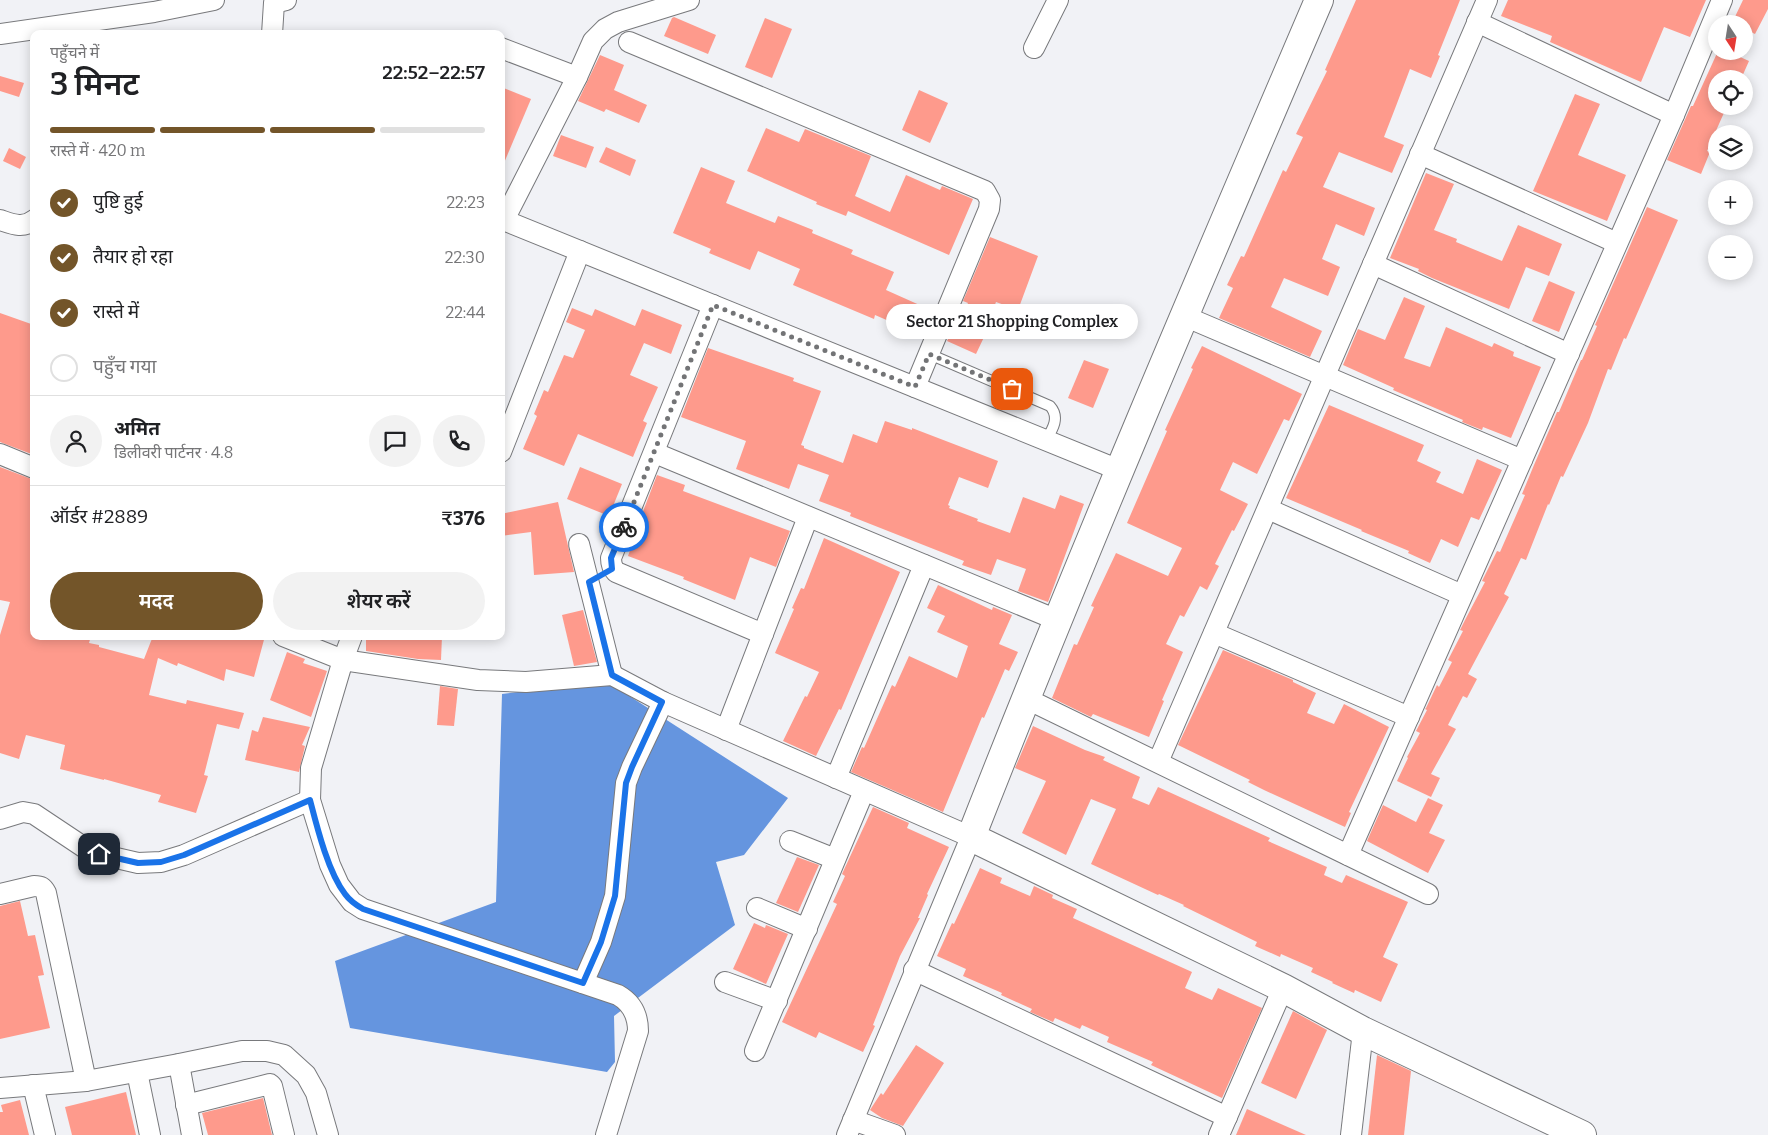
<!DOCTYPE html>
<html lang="hi">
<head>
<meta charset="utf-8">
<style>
  :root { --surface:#fff; --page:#f2f2f2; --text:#202124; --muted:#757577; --line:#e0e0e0; --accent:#735529 }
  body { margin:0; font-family:Bitter,"Noto Sans Devanagari",serif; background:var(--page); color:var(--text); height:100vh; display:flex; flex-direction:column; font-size:19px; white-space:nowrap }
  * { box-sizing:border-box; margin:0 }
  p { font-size:16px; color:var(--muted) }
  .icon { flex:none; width:28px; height:28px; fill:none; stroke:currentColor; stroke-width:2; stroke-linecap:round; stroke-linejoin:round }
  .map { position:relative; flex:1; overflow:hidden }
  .sheet { position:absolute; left:30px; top:30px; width:475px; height:610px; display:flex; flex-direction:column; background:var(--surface); border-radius:10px; box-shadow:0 2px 12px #0003 }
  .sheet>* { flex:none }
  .needle { width:32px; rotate:168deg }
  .controls { position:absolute; left:1708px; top:15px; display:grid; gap:10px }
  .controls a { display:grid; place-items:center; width:45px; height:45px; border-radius:50%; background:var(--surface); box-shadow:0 2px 12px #0003; font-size:25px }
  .pin { position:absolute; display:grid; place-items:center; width:42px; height:42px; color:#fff; margin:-21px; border-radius:10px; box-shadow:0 2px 8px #0006 }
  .courier { position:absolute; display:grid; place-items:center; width:50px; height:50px; margin:-25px; border:4px solid #1a73e8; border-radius:50%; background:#fff; color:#222; box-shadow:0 1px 6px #0007 }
  .bubble { position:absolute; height:35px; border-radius:18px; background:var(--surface); box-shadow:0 2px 12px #0003; font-size:16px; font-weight:600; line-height:35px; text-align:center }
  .head em { font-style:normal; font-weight:600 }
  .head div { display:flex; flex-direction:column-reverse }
  .head { display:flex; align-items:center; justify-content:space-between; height:85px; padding:0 20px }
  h1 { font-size:32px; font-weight:600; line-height:38px }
  .bar { display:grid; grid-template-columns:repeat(4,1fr); gap:8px 5px; align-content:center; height:60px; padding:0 20px }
  .bar i { height:6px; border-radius:4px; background:var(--line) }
  .bar .active { background:var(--accent) }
  .bar p { grid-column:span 4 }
  .line { display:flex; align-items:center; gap:12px; padding:0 20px; border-top:1px solid var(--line) }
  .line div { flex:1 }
  .round { display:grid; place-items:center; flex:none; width:52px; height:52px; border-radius:26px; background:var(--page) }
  ol { padding:0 20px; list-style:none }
  li { display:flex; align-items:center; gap:15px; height:55px }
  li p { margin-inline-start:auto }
  li .icon { padding:5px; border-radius:50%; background:var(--accent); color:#fff; stroke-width:4 }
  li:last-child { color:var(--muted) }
  li i { width:28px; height:28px; border:2px solid var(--line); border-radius:50% }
  .cta { display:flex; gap:10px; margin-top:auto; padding:10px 20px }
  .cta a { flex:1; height:58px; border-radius:30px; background:var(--accent); color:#fff; font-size:20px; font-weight:600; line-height:58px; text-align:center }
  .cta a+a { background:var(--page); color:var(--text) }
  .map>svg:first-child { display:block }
  .water { fill:#6595df }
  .building { fill:#fe9a8c }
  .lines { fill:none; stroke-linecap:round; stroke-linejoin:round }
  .lane-casing { stroke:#78797c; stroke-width:12 }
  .street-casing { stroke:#78797c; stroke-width:22 }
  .secondary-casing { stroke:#78797c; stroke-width:30 }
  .lane { stroke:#fff; stroke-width:10 }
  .street { stroke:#fff; stroke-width:20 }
  .secondary { stroke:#fff; stroke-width:28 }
  .done { stroke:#737476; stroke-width:5; stroke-dasharray:0 9 }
  .route { stroke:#1a73e8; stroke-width:6 }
</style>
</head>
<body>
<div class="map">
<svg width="1768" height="1135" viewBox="0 0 1768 1135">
  <rect width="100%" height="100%" fill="#f1f2f6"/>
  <path class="water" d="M606 681 788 798 744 855 716 862 735 925 614 1016 615 1062 607 1072 350 1028 335 961 496 902 502 694Z"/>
  <g class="building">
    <path d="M1356 0H1460L1438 55 1440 56 1431 78 1410 69 1396 106 1384 137 1404 145 1392 173 1339 152 1323 187 1375 208 1364 236 1336 224 1322 259 1340 267 1328 296 1284 278 1271 307 1322 331 1310 357 1219 318 1233 288 1227 285 1241 256 1244 257 1283 170 1286 172 1303 137 1296 134 1327 71 1325 70Z"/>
    <path d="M1508 0H1706L1690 37 1664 27 1641 82 1550 42 1552 36 1501 16Z"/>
    <path d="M1743 0H1768V9L1755 34 1744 29V24L1732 23Z"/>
    <path d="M674 17 716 35 708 54 664 36 672 18Z"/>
    <path d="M765 18 792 29 772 78 745 67Z"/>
    <path d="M1718 51H1727L1749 61 1741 79H1716V106H1727L1707 151 1710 152 1701 174 1667 160 1691 106H1693Z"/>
    <path d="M600 55 624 65 614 90 647 105 639 123 606 109 604 112 578 101Z"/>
    <path d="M0 76 24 83 19 97 0 91Z"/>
    <path d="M501 87 531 99 501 170Z"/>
    <path d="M919 90 948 103 930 143 902 130Z"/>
    <path d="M1575 94 1600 104 1578 155 1626 175 1607 221 1533 191Z"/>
    <path d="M766 128 799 142 805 129 871 156 855 196 890 212 906 175 940 190 942 186 973 199 949 255 848 211 846 216 816 204 817 202 747 171Z"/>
    <path d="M561 135 594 147 586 168 553 156Z"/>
    <path d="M606 147 636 160 630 176 599 162Z"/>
    <path d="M9 148 26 157 20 169 3 161Z"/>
    <path d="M701 167 735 181 726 203 775 223 778 216 813 230 812 233 853 250 851 254 894 272 886 290 924 307 912 331 875 315 874 319 793 285 800 269 758 251 750 270 709 253 711 249 673 233Z"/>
    <path d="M1426 173 1454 184 1434 230 1457 239 1456 242 1502 261 1518 225 1562 244 1549 276 1526 267 1509 309 1432 278 1418 271 1419 269 1390 258Z"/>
    <path d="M1647 207 1678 220 1626 339 1624 338 1611 370 1608 369 1588 423 1563 477 1561 476 1549 505 1548 504 1526 560 1521 558 1504 594 1509 597 1468 674 1477 679 1467 698 1463 696 1448 725 1456 729 1431 774 1440 778 1431 797 1397 781 1408 758 1407 757 1420 733 1416 731 1427 710 1425 709 1426 708 1437 685 1439 687 1452 662 1448 660 1463 631 1460 630 1465 620 1485 582 1482 581 1497 551 1500 552 1525 495 1522 494 1534 465 1557 412H1559L1581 360H1582L1597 326 1595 325Z"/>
    <path d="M990 237 1038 256 1018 310 996 302 984 334 985 335 976 354 947 341 968 303 963 301Z"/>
    <path d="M1549 281 1575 292 1559 332 1532 321Z"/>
    <path d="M1404 297 1425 306 1404 358 1430 367 1446 327 1492 347 1494 343 1514 352 1513 356 1541 367 1511 438 1483 427 1482 430 1462 422 1463 420 1393 390 1394 388 1343 365 1358 329 1385 340Z"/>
    <path d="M572 308 592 316 595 309 635 326 642 309 682 325 671 354 644 343 630 375 658 387 643 421 647 423 633 457 578 434 564 466 523 449 537 416 534 414 544 390 548 392 564 355 573 358 585 330 566 322Z"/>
    <path d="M0 313 34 325V455L0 442Z"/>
    <path d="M1202 346 1302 394 1289 421 1284 419 1257 474 1233 462 1220 490 1248 504 1234 531 1232 530 1215 564 1219 566 1207 590 1200 586 1184 617 1180 615 1166 644 1183 652 1162 700 1164 701 1149 737 1093 714 1091 717 1052 698 1074 644 1077 645 1094 607 1091 606 1116 553 1168 576 1182 548 1127 523 1167 431 1165 430 1193 369 1191 368Z"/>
    <path d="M708 348 794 378 793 381 821 391 801 445 804 446V448L843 463 853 434 877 443 885 421 912 430V428L998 461 988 488 959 477 948 505 950 506 949 508 978 519 977 521 1010 533 1023 497 1055 509 1060 495 1084 504 1048 602 1018 591 1026 569 997 559 991 575 962 565 964 561 850 516 851 513 819 501 829 475 798 464 789 489 736 469 746 441 681 417Z"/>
    <path d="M1084 360 1109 369 1093 408 1068 398Z"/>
    <path d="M1329 405 1424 445 1417 461 1441 472 1436 482 1463 494 1477 459 1502 470 1479 520 1471 517 1458 547 1441 539 1430 563 1408 553 1409 551 1361 531 1362 530 1286 498Z"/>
    <path d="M0 467 34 480V576L30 592 34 593V636H91L89 643 99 645V647L144 659 153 636H265L254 677 226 669 224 681 178 663 177 666 158 658 149 695 186 704 187 700 244 713 239 729 217 724 204 775 208 776 196 813 158 802 161 795 104 779V780L60 769 65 745 26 735 19 759 0 753V635L10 602 0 600Z"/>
    <path d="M580 467 622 484 609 516 567 499Z"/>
    <path d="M657 475 685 485 683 491 790 531 776 567 750 557 735 600 683 579 684 577 628 556 643 514H642Z"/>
    <path d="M558 502 574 572 534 575 531 532 501 536V514Z"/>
    <path d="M824 538 900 572 841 710 839 709 816 756 783 741 805 696 807 697 819 672 775 653 794 609 792 608 801 588 804 589Z"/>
    <path d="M938 585 992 610 993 607 1012 615 999 644 1018 652 1009 671 1005 669 984 718 982 717 943 812 851 772 862 747 864 748 892 685 895 687 909 656 957 678 968 646 937 632 945 616 927 608Z"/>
    <path d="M583 610 597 662 574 666 562 615Z"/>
    <path d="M366 636H442L441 660 418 659 366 651Z"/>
    <path d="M1223 650 1293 680V682L1316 693 1307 713 1334 724 1344 704 1389 727 1349 812 1351 813 1345 827 1264 790 1248 782 1250 780 1178 745Z"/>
    <path d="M287 652 305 659 303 663 327 671 311 717 270 700Z"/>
    <path d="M440 686 458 689 454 726 437 725Z"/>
    <path d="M263 717 310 727 302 745 305 746 299 772 245 760 252 730 258 732Z"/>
    <path d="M1033 726 1085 750 1105 757 1103 760 1140 777 1132 798 1149 805 1158 787 1270 838 1268 841 1327 867 1324 875 1342 883 1346 875 1408 902 1383 957 1398 964 1381 1002 1355 990 1354 993 1332 983 1333 982 1311 972 1313 968 1281 954 1280 957 1255 946 1257 942 1183 906 1184 905 1159 894 1158 895 1091 864 1116 809 1091 799 1066 855 1022 833 1046 781 1015 768Z"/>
    <path d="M1428 798 1443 805 1429 833 1445 840 1428 873 1367 841 1383 805 1416 822Z"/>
    <path d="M873 807 909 823 907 828 949 847 927 894 928 895 918 918H920L900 956 873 1025 875 1026 863 1052 819 1032 816 1038 782 1022 837 904 833 902 845 876 842 874Z"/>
    <path d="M797 857 819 865 798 912 776 903Z"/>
    <path d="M980 868 1002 878 1000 883 1030 896 1034 886 1053 895 1052 898 1077 909 1073 918 1192 972 1185 988 1212 1000 1218 988 1262 1008 1222 1098 1151 1065 1153 1062 1107 1042 1109 1037 1082 1025 1080 1029 1055 1018 1053 1022 1030 1012 1032 1009 1001 995 1002 993 963 976 966 969 937 956 952 923 954 924Z"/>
    <path d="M20 901 28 936 35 935 44 975 38 976 50 1028 0 1039V906Z"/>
    <path d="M754 923 765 928 766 925 788 934 766 984 733 969Z"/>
    <path d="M1293 1011 1327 1030 1296 1099 1261 1083Z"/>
    <path d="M916 1045 944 1063 903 1126 882 1118 870 1110 881 1093 883 1095Z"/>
    <path d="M1377 1055 1411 1071 1404 1135H1368Z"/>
    <path d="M126 1092 136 1135H72L65 1107Z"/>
    <path d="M263 1098 272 1135H208L202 1113Z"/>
    <path d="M20 1100 29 1135H0V1112H3L1 1105Z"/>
    <path d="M1247 1109 1306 1135H1236Z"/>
  </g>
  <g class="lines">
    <defs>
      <path id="lane" d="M929 354 1050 406C1060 417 1053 429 1046 440"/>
      <g id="street">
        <path d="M1477 22 1674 115"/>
        <path d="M0 34 154 12 214 0"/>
        <path d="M272 34 274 3 286 0"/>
        <path d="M629 42 985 191 990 200 989 209 915 387"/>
        <path d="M501 48 577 77"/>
        <path d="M1034 48 1058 0"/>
        <path d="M1420 154 1617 243"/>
        <path d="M501 219 1119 470"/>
        <path d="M0 220C12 224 23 229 34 220"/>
        <path d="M504 220 577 77 593 41 605 29 618 22 689 0"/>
        <path d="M1373 264 1569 354"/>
        <path d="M713 305 611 558C611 564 612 568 616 572L763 634"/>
        <path d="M1184 316 1522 460"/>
        <path d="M501 452 580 251"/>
        <path d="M655 453 1057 620"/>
        <path d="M0 454 34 468"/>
        <path d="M1268 509 1462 595"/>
        <path d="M579 544 612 675"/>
        <path d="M1214 633 1409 717"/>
        <path d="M283 636 343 660 478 680 526 682 612 675 663 702 971 837 847 1135"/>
        <path d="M352 636 343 660 311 768 310 800 330 865 339 885 352 902 363 909 618 995C632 1003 638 1015 638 1031L606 1135"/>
        <path d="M1025 698 1428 894"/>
        <path d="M726 730 808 517"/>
        <path d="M1158 762 1487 0"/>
        <path d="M836 778 924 565"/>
        <path d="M0 819 23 812 34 814 85 848 99 854 138 863 161 862 184 855 310 800"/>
        <path d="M790 841 835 859"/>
        <path d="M1348 855 1674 115 1722 0"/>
        <path d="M0 894 34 886C41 886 43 887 46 893L86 1081"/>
        <path d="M757 908 807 929"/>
        <path d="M914 970 1227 1117"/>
        <path d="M725 982 777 1001"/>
        <path d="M583 983 601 942 615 896 626 783 632 767 663 702"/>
        <path d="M755 1051 864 791"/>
        <path d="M179 1064 192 1135"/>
        <path d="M137 1072 150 1135"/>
        <path d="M33 1085 45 1135"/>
        <path d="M0 1088 86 1081 179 1064 242 1051H267L284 1055 306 1075 316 1093 328 1135"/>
        <path d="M186 1105 270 1084 272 1086 284 1135"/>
        <path d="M853 1120 895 1135"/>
        <path d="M1219 1135 1283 988"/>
        <path d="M1351 1135 1363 1031"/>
      </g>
      <path id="secondary" d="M1319 0C1200 278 1081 556 971 837L1283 988 1363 1031 1582 1135"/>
    </defs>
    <use href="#lane" class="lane-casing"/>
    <use href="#street" class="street-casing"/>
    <use href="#secondary" class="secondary-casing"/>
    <use href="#lane" class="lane"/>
    <use href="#street" class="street"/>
    <use href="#secondary" class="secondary"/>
  </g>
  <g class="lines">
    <path class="done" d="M624 527 713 305 915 387 929 354 1012 389"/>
    <path class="route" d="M99 854 138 863 161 862 184 855 310 800C317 827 328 872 345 894 350 901 356 905 363 909L583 983 601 942 615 896 626 783 632 767 662 702 612 675 589 582 612 569 611 558 624 527"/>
  </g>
</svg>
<div class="controls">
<a><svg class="needle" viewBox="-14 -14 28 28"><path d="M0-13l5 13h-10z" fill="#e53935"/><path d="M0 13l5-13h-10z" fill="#757577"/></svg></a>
<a><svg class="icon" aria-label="locate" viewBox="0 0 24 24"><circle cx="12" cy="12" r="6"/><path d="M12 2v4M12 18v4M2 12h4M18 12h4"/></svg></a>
<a><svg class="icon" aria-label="layers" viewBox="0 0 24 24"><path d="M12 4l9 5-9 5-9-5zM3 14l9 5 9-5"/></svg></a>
<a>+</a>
<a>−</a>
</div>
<div class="pin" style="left:1012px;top:389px;background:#ea580c"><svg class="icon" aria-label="bag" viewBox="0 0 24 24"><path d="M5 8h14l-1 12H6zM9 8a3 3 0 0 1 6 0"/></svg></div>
<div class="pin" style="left:99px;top:854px;background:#1f2937"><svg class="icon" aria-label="home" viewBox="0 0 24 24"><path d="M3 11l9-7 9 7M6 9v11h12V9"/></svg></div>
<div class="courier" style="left:624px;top:527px"><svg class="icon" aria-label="bike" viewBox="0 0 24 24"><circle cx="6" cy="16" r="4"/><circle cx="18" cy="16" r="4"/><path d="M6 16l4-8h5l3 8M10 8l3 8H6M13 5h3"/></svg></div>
<div class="bubble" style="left:886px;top:304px;width:252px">Sector 21 Shopping Complex</div>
<section class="sheet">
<div class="head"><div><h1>3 मिनट</h1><p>पहुँचने में</p></div><em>22:52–22:57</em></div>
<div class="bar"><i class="active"></i><i class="active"></i><i class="active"></i><i></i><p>रास्ते में · 420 m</p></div>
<ol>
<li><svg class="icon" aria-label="check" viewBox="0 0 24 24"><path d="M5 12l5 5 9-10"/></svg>पुष्टि हुई<p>22:23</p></li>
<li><svg class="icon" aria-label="check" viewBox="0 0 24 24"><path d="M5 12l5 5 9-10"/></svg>तैयार हो रहा<p>22:30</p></li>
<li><svg class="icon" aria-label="check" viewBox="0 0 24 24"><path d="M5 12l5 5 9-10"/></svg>रास्ते में<p>22:44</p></li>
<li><i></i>पहुँच गया</li>
</ol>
<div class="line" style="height:90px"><a class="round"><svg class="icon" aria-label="person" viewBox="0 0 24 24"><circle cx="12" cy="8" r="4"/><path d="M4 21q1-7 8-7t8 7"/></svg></a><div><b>अमित</b><p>डिलीवरी पार्टनर · 4.8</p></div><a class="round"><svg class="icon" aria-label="chat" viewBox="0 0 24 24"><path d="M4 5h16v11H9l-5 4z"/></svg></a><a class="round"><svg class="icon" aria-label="phone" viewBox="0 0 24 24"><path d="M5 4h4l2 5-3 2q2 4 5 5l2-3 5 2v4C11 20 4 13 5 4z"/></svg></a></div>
<div class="line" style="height:65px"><div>ऑर्डर #2889</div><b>₹376</b></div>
<div class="cta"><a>मदद</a><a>शेयर करें</a></div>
</section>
</div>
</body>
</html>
